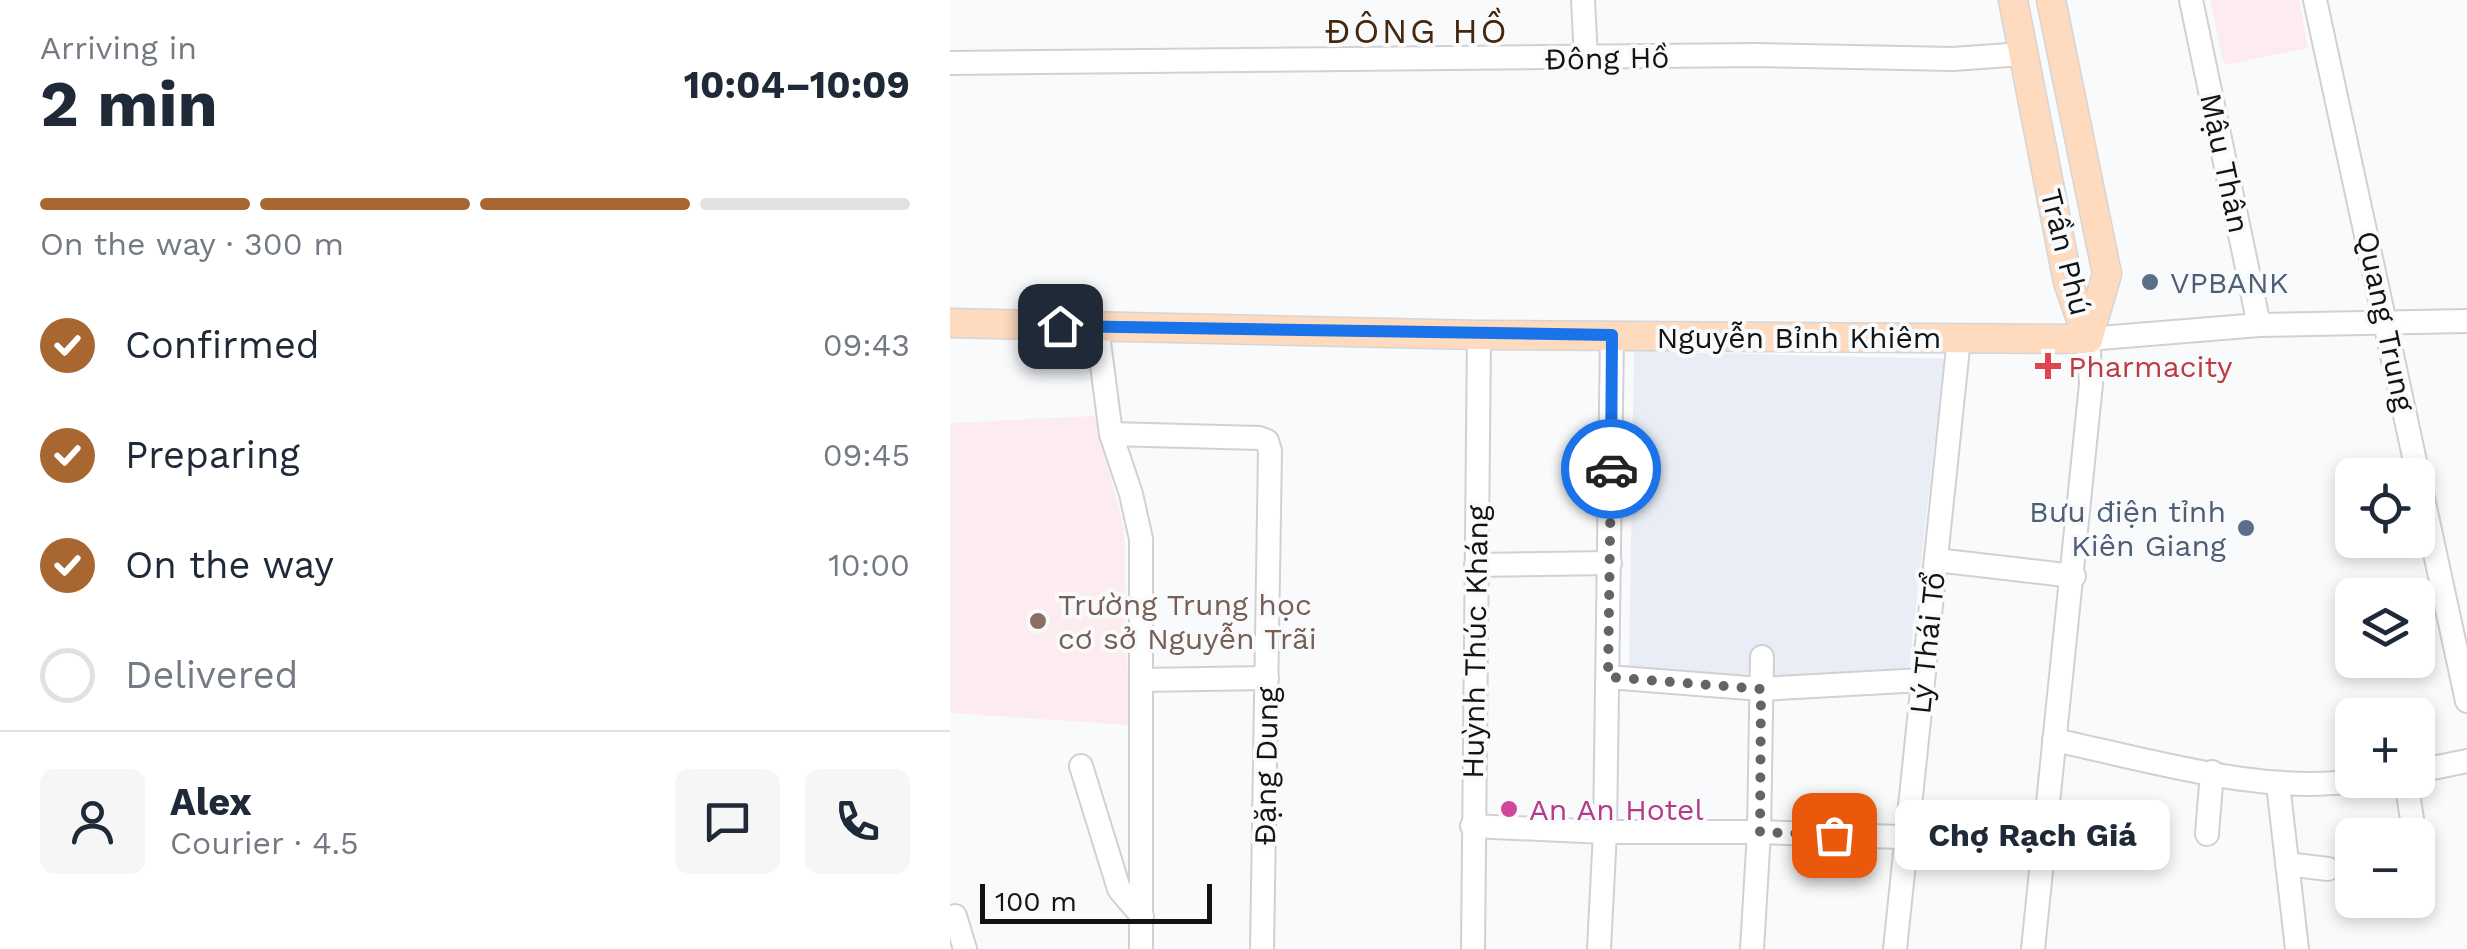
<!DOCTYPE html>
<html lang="en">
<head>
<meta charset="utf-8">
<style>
  :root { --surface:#fff; --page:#f6f6f7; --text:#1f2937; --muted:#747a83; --line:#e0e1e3; --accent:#a86631 }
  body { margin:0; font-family:"Work Sans",sans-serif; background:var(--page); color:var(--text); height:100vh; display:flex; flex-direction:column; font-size:38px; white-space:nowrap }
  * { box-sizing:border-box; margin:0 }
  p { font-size:32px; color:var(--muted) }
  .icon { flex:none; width:55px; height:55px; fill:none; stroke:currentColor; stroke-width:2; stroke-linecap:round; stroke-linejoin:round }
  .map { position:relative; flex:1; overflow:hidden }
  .details { display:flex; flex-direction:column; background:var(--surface); width:950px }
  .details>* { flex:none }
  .buttons { position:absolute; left:1385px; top:458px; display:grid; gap:20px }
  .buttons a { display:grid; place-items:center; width:100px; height:100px; border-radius:15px; background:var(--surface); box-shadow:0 5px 15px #0003; font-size:50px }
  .scale { position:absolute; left:30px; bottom:25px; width:232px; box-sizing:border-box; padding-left:10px; border:5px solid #131314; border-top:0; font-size:28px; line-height:35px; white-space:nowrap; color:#131314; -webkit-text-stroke:8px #f9fafc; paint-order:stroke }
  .pin { position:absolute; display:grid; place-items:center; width:85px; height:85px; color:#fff; margin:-42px; border-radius:20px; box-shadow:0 5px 15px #0006 }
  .courier { position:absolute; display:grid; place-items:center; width:100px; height:100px; margin:-50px; border:8px solid #1a73e8; border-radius:50%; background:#fff; color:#222; box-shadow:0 2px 12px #0007 }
  .bubble { position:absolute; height:70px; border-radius:15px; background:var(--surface); box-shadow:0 5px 15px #0003; font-size:32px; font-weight:700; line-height:70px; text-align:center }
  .summary em { font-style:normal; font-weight:700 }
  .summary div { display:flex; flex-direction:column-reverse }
  .summary { display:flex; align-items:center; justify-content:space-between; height:170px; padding:0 40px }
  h1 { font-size:65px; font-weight:700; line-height:75px }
  .bar { display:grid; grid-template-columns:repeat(4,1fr); gap:15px 10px; align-content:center; height:120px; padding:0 40px }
  .bar i { height:12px; border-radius:8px; background:var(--line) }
  .bar .active { background:var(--accent) }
  .bar p { grid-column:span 4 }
  .line { display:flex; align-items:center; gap:25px; padding:0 40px; border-top:2px solid var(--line) }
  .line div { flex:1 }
  .round { display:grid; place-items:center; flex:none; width:105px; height:105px; border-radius:15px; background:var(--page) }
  ol { padding:0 40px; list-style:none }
  li { display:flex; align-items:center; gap:30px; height:110px }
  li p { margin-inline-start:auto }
  li .icon { padding:10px; border-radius:50%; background:var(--accent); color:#fff; stroke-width:4 }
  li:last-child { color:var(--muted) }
  li i { width:55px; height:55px; border:5px solid var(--line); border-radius:50% }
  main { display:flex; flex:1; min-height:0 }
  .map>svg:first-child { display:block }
  .built { fill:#e9edf6 }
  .education { fill:#fcecef }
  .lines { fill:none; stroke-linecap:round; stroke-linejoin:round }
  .minor-casing { stroke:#d1d1d3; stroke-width:26 }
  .major-casing { stroke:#d5d5d5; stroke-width:31 }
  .minor { stroke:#fff; stroke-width:22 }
  .major { stroke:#fedabf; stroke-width:28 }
  .done { stroke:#646465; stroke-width:10; stroke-dasharray:0 18 }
  .route { stroke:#1a73e8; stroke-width:12 }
  .service-dot { fill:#5c6f8a; stroke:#f9fafc; stroke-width:4 }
  .health-dot { fill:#e0444e; stroke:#f9fafc; stroke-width:4 }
  .education-dot { fill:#8d6e63; stroke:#f9fafc; stroke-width:4 }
  .hotel-dot { fill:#d1479c; stroke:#f9fafc; stroke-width:4 }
  .labels { text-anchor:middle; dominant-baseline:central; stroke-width:8; stroke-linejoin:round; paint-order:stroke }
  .street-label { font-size:30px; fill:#131314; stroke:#f9fafc }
  .service-label { font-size:30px; fill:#4e5e75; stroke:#f9fafc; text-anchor:start }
  .health-label { font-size:30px; fill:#be3a42; stroke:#f9fafc; text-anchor:start }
  .education-label { font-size:30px; fill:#785e54; stroke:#f9fafc; text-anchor:start }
  .hotel-label { font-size:30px; fill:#b23c85; stroke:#f9fafc; text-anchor:start }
  .quarter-label { font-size:35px; letter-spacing:2.5px; fill:#46270d; stroke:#f9fafc }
</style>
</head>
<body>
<main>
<section class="details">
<div class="summary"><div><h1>2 min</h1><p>Arriving in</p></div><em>10:04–10:09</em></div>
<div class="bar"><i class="active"></i><i class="active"></i><i class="active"></i><i></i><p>On the way · 300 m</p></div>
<ol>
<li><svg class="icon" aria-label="check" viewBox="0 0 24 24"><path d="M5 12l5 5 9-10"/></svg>Confirmed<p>09:43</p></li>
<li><svg class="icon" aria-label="check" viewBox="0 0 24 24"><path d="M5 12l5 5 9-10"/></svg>Preparing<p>09:45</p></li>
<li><svg class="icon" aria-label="check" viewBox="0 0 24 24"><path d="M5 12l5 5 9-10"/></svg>On the way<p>10:00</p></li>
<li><i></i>Delivered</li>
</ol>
<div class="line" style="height:180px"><a class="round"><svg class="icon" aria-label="person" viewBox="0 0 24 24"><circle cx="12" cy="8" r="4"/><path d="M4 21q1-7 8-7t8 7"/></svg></a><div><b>Alex</b><p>Courier · 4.5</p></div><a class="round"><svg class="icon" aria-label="chat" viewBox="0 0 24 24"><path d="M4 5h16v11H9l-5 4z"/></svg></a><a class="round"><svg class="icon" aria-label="phone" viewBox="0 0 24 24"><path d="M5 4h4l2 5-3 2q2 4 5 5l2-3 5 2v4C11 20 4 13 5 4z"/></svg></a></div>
</section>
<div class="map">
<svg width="1517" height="949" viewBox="0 0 1517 949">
  <rect width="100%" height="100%" fill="#f9fafc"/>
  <path class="built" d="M684 351 994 359 959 668 952 676 684 674 679 670Z"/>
  <g class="education">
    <path d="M1260 0H1349L1358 48 1274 65Z"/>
    <path d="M145 416 174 528 179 725 0 713V423Z"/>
  </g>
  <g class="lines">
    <defs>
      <g id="minor">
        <path d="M633 0 636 58"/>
        <path d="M1241 0 1309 325"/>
        <path d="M1365 0 1517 701"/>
        <path d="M0 63 808 55 1003 59 1073 54"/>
        <path d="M147 327 161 434 181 494 191 539V949"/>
        <path d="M161 434 309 438 317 441 320 451 312 949"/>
        <path d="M986 560 1124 576"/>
        <path d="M526 565 660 563"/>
        <path d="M658 677 811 689 972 680"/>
        <path d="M191 680 317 678"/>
        <path d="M1104 740C1201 760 1314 796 1412 780"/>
        <path d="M131 766 169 889 192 916"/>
        <path d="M1468 771 1517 761"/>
        <path d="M1456 780 1463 826"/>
        <path d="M1328 784 1347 949"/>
        <path d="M522 826 655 832H809L1091 842"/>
        <path d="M1257 834 1262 772"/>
        <path d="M1337 864 1378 869"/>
        <path d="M5 916 15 949"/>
        <path d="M523 949 529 335"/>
        <path d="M649 949 655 832 662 335"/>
        <path d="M802 949 809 832 812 657"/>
        <path d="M945 949 1009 338"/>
        <path d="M1083 949 1141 384 1138 339 1309 325 1517 321"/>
      </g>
      <g id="major">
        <path d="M1063 0 1118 282 1138 339"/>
        <path d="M1101 0 1157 274 1138 339"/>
        <path d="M0 323 529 335 1138 339"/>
      </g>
    </defs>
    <use href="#minor" class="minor-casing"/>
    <use href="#major" class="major-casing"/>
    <use href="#minor" class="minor"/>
    <use href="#major" class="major"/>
  </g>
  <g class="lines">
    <path class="done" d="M661 469 658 677 811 689 810 832 884 835"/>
    <path class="route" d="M110 326 662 335 661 469"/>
  </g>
  <g class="service-dot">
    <circle cx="1200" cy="282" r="10"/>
    <circle cx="1296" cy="528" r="10"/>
  </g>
  <path class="health-dot" d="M1093 351h10v10h10v10h-10v10h-10v-10h-10v-10h10z"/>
  <circle class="education-dot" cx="88" cy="621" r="10"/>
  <circle class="hotel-dot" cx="559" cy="809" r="10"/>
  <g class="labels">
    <g class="street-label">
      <text transform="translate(657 58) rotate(-1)">Đông Hồ</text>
      <text transform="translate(1275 163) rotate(78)">Mậu Thân</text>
      <text transform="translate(1116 252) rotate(76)">Trần Phú</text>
      <text transform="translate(1436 321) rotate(78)">Quang Trung</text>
      <text x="849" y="337">Nguyễn Bỉnh Khiêm</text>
      <text transform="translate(525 642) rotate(-89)">Huỳnh Thúc Kháng</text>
      <text transform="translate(977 643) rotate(-84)">Lý Thái Tổ</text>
      <text transform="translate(316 766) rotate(-89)">Đặng Dung</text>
    </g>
    <g class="service-label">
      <text x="1220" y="282">VPBANK</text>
      <text x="1276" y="511" text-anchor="end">Bưu điện tỉnh<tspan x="1276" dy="34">Kiên Giang</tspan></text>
    </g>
    <g class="health-label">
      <text x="1118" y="366">Pharmacity</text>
    </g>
    <g class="education-label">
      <text x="108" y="604">Trường Trung học<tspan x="108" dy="34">cơ sở Nguyễn Trãi</tspan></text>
    </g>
    <g class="hotel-label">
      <text x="579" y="809">An An Hotel</text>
    </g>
    <g class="quarter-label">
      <text x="467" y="31">ĐÔNG HỒ</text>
    </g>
  </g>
</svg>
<div class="buttons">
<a><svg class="icon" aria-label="locate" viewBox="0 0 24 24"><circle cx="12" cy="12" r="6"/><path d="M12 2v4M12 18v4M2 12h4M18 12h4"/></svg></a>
<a><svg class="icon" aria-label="layers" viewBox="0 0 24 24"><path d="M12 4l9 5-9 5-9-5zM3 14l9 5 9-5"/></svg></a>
<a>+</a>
<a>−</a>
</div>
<div class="scale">100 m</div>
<div class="pin" style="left:884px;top:835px;background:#ea580c"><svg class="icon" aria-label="bag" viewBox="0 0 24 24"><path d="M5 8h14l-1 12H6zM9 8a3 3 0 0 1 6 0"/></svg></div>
<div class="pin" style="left:110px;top:326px;background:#1f2937"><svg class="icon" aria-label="home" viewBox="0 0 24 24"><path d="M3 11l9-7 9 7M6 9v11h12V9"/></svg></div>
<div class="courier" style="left:661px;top:469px"><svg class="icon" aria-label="car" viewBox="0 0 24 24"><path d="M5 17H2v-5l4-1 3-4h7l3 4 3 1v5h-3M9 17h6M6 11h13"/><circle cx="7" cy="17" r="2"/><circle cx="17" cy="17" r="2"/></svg></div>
<div class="bubble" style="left:945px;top:800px;width:275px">Chợ Rạch Giá</div>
</div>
</main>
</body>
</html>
